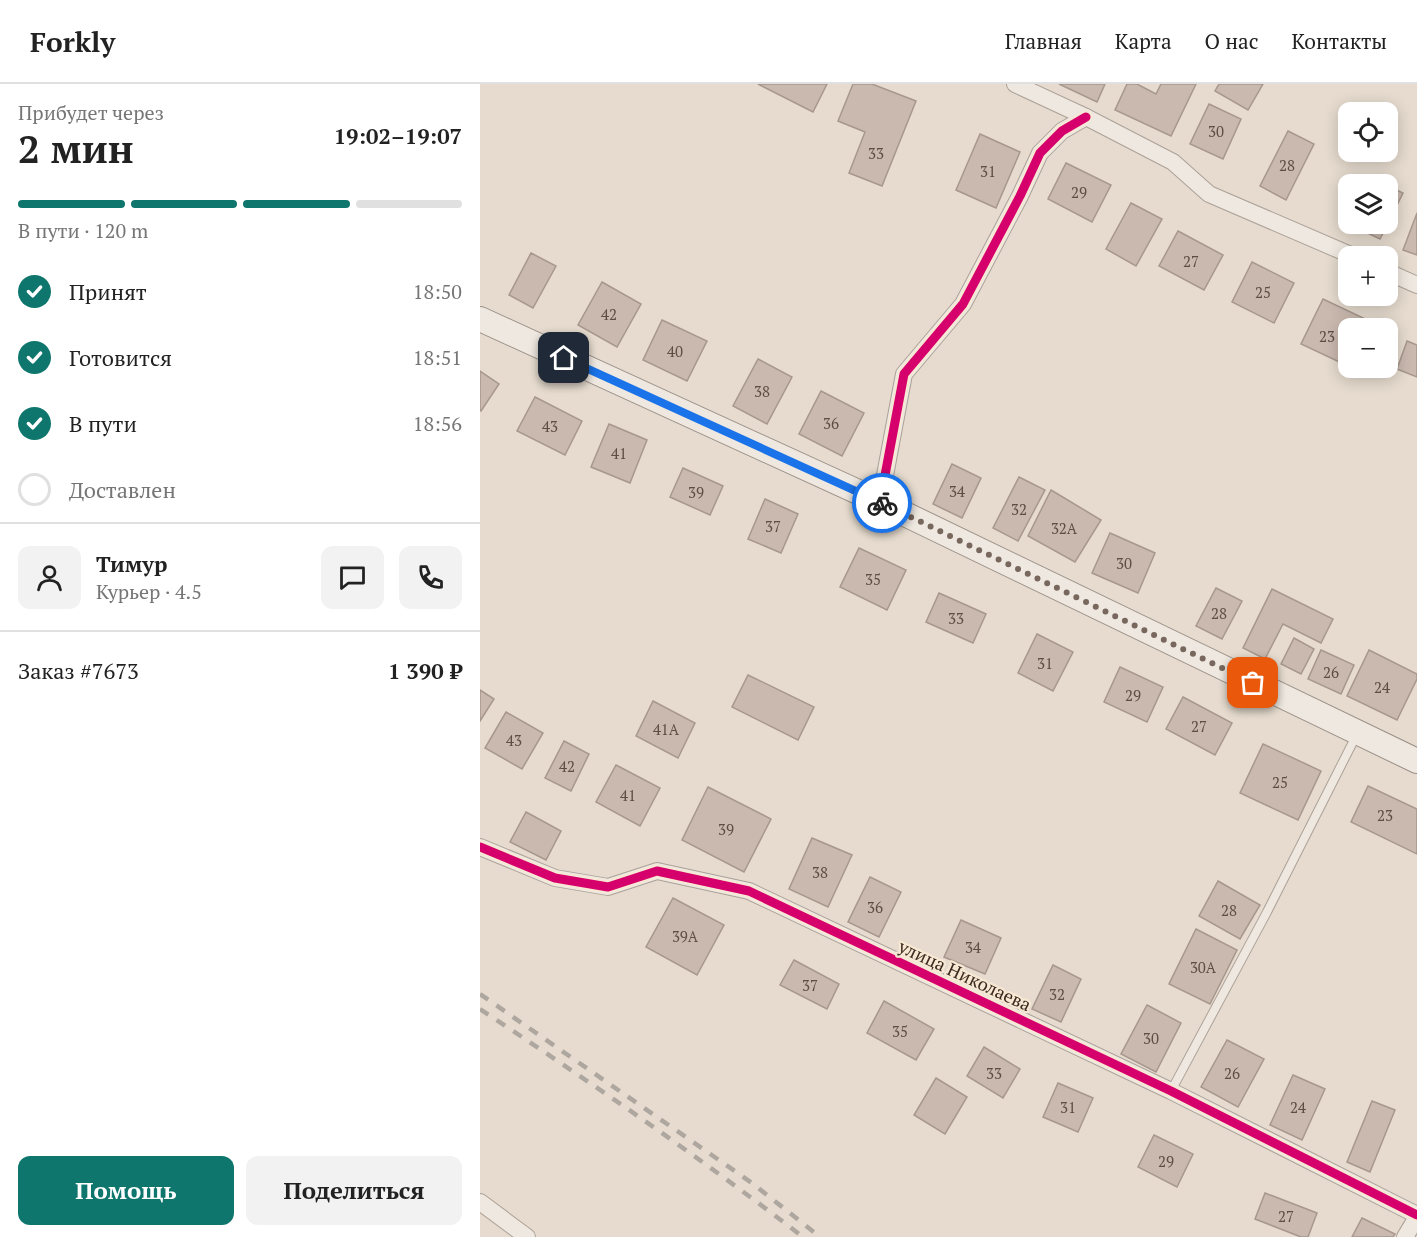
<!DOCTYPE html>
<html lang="ru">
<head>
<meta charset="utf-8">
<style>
  :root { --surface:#fff; --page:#f2f2f2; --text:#222; --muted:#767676; --line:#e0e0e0; --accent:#0f766e }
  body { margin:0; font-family:"PT Serif",serif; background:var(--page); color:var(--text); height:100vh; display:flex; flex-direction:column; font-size:22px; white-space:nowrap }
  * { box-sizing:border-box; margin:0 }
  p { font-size:20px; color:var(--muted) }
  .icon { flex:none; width:33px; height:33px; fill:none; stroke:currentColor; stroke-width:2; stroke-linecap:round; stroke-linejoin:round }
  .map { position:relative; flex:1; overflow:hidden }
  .sheet { display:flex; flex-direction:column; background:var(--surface); width:480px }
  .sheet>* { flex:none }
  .controls { position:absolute; left:858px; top:18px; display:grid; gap:12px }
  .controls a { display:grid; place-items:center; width:60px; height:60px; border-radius:12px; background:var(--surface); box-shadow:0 3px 15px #0003; font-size:30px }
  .pin { position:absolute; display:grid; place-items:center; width:51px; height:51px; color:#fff; margin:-26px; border-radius:12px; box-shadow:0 3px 9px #0006 }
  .courier { position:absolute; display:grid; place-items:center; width:60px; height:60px; margin:-30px; border:4px solid #1a73e8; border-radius:50%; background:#fff; color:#222; box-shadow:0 2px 8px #0007 }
  .summary em { font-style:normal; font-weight:700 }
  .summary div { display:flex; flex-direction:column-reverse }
  .summary { display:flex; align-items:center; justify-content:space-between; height:102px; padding:0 18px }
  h1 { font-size:39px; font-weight:700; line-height:45px }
  .bar { display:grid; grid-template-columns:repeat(4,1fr); gap:9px 6px; align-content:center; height:72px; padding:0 18px }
  .bar i { height:8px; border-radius:4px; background:var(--line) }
  .bar .active { background:var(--accent) }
  .bar p { grid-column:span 4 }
  .line { display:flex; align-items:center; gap:15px; padding:0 18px; border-top:2px solid var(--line) }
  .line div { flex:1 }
  .round { display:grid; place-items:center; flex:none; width:63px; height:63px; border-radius:12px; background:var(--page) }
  ol { padding:0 18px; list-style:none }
  li { display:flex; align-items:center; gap:18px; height:66px }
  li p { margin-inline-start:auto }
  li .icon { padding:6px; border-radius:50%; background:var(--accent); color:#fff; stroke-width:4 }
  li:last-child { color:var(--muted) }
  li i { width:33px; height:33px; border:3px solid var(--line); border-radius:50% }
  .button { display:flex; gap:12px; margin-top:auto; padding:12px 18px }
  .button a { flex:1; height:69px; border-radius:12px; background:var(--accent); color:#fff; font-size:24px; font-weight:700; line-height:69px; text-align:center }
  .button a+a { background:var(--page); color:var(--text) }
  header { display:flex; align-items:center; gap:36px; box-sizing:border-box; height:84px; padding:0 30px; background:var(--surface); border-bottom:2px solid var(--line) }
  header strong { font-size:28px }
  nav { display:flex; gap:33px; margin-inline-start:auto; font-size:21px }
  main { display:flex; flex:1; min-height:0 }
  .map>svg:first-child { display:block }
  .building { fill:#cab9af; stroke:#a7978d; stroke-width:1.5 }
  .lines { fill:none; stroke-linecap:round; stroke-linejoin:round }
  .lane-casing { stroke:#aca197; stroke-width:10 }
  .street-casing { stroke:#aca197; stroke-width:18 }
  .secondary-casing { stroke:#9b9087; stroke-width:26 }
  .lane { stroke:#eee8e0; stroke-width:8 }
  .street { stroke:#eee8e0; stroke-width:16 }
  .secondary { stroke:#eee8e0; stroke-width:24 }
  .rail { stroke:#aea7a0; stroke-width:4.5; stroke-dasharray:10 10; stroke-linecap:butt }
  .cycleway-casing { stroke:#f7e8d4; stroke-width:13 }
  .cycleway { stroke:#d6006c; stroke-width:9 }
  .done { stroke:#77675c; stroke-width:6; stroke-dasharray:0 10.8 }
  .route { stroke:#1a73e8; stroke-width:8 }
  .labels { text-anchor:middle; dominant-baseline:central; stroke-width:4.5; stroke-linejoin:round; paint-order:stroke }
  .number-label { font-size:15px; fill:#5f4c42 }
  .street-label { font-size:18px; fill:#3b281e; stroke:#f7e8d4 }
</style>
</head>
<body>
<header>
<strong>Forkly</strong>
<nav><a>Главная</a><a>Карта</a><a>О нас</a><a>Контакты</a></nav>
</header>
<main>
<section class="sheet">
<div class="summary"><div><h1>2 мин</h1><p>Прибудет через</p></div><em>19:02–19:07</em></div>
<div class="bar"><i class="active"></i><i class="active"></i><i class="active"></i><i></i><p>В пути · 120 m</p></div>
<ol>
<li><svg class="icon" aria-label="check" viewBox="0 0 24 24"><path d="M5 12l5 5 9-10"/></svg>Принят<p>18:50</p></li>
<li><svg class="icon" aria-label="check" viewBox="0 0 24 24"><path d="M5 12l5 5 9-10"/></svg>Готовится<p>18:51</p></li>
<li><svg class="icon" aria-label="check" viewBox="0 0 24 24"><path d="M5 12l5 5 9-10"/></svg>В пути<p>18:56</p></li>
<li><i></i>Доставлен</li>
</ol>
<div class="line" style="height:108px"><a class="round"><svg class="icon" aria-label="person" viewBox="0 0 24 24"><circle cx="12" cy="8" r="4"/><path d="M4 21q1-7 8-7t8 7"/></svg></a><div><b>Тимур</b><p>Курьер · 4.5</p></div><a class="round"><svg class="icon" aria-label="chat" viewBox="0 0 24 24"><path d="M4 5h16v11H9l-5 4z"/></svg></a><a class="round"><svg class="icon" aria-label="phone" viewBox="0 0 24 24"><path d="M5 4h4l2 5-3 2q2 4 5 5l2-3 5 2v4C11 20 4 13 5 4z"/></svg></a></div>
<div class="line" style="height:78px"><div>Заказ #7673</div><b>1 390 ₽</b></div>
<div class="button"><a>Помощь</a><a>Поделиться</a></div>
</section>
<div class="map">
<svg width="937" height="1153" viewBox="0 0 937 1153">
  <rect width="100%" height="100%" fill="#e6dbce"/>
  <g class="building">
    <path d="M278 0H347L333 28Z"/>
    <path d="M373 0H392L436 17 402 102 369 89 385 48 358 37Z"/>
    <path d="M579 0H625L617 18Z"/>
    <path d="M647 0H657L676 10 681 0H716L691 52 635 26Z"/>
    <path d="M739 0H783L768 26 735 7Z"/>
    <path d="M729 20 761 35 743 75 710 60Z"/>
    <path d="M808 47 834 60 806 116 780 102Z"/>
    <path d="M500 50 540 68 516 124 476 106Z"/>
    <path d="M586 79 631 101 612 138 568 115Z"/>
    <path d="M884 91 904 100H879Z"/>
    <path d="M908 102 923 109 900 155 862 137 868 123V140H908Z"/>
    <path d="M651 119 682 135 656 182 626 165Z"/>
    <path d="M937 129V171L923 166Z"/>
    <path d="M698 147 743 171 724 206 679 182Z"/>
    <path d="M51 169 76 182 53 224 29 211Z"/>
    <path d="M772 178 814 199 794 239 752 218Z"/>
    <path d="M122 198 161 220 137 263 98 241Z"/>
    <path d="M843 215 896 240 894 244H868V282L821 260Z"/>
    <path d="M182 236 227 257 207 297 163 276Z"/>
    <path d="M927 257 937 261V293L917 285Z"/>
    <path d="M278 275 312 293 287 340 253 322Z"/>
    <path d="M0 287 19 300 1 327 0 326Z"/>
    <path d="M341 307 384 329 362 372 319 350Z"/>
    <path d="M55 313 102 337 85 371 37 347Z"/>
    <path d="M129 340 167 356 150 399 111 383Z"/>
    <path d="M472 380 501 394 482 434 453 420Z"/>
    <path d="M203 384 243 402 230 431 190 413Z"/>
    <path d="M539 393 565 406 538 457 513 444Z"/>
    <path d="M571 406 621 436 595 478 548 452Z"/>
    <path d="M285 415 318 430 301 469 268 455Z"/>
    <path d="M630 449 675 469 658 509 612 489Z"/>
    <path d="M379 464 426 486 407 526 360 503Z"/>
    <path d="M736 504 762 517 742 555 716 542Z"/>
    <path d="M792 505 853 535 841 559 803 540 785 575 763 564Z"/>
    <path d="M459 509 506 530 493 559 446 538Z"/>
    <path d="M557 550 593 568 573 607 538 589Z"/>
    <path d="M814 554 834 565 821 590 801 580Z"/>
    <path d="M841 566 874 581 861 610 828 595Z"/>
    <path d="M889 566 937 590V595L917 636 867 612Z"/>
    <path d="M640 583 683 603 667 638 624 618Z"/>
    <path d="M268 591 334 623 318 656 252 623Z"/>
    <path d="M0 606 14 615 0 637Z"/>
    <path d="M703 613 752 639 735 671 686 645Z"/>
    <path d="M173 617 215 639 198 674 156 652Z"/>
    <path d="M26 628 63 649 42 685 5 664Z"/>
    <path d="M84 657 109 670 91 707 65 694Z"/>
    <path d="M783 660 841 687 818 736 760 709Z"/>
    <path d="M136 681 180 704 160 742 116 718Z"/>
    <path d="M888 702 937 725V770L871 738Z"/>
    <path d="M228 703 291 735 264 788 202 756Z"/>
    <path d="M46 728 81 747 66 776 30 758Z"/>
    <path d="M332 754 372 771 348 823 309 805Z"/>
    <path d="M390 793 421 808 399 853 368 838Z"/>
    <path d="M738 797 780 821 760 855 719 832Z"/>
    <path d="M193 814 244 841 217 891 166 863Z"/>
    <path d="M481 836 521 854 505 890 464 873Z"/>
    <path d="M716 845 757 866 730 920 689 900Z"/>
    <path d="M314 876 359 900 347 925 300 901Z"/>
    <path d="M573 881 601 895 581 938 552 925Z"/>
    <path d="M404 917 454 945 436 976 387 949Z"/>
    <path d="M667 921 701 939 676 988 641 970Z"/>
    <path d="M747 956 784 975 758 1023 721 1003Z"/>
    <path d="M504 963 540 985 523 1014 487 992Z"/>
    <path d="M813 991 845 1005 822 1056 790 1041Z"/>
    <path d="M456 994 487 1013 465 1050 434 1031Z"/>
    <path d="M578 999 613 1014 598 1048 563 1033Z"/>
    <path d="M892 1017 915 1026 890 1088 867 1078Z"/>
    <path d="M674 1051 713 1070 697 1103 658 1083Z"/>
    <path d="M785 1109 837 1129 828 1153H821L775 1135Z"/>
    <path d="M882 1134 915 1150 913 1153H872Z"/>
  </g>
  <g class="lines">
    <defs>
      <path id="lane" d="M691 1007 787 828 877 650"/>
      <g id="street">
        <path d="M535 0 606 33 693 78 729 110 873 172"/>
        <path d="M908 188 937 201"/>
        <path d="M400 418 424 290 483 220 540 112 560 69 582 47 606 33"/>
        <path d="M0 763 75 794 128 803 177 787 269 807 691 1007 937 1131"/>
        <path d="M0 1118 47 1153"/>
        <path d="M925 1153 937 1133"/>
      </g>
      <path id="secondary" d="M0 235 400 418 937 677"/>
    </defs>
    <use href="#lane" class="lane-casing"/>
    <use href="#street" class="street-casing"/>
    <use href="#secondary" class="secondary-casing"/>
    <use href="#lane" class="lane"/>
    <use href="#street" class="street"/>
    <use href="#secondary" class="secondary"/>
    <g class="rail">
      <path d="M0 910 272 1099 340 1153"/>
      <path d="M0 925C110 998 218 1072 323 1153"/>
    </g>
    <defs>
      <g id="cycleway">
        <path d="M400 418 424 290 483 220 540 112 560 69 582 47 606 33"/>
        <path d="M0 763 75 794 128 803 177 787 269 807 691 1007 937 1131"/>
      </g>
    </defs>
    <use href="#cycleway" class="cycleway-casing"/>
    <use href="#cycleway" class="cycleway"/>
  </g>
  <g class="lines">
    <path class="done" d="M402 419 773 599"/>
    <path class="route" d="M84 274 402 419"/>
  </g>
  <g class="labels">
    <g class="number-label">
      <text x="736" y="47">30</text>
      <text x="396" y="69">33</text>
      <text x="807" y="81">28</text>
      <text x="508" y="87">31</text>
      <text x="599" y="108">29</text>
      <text x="711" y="177">27</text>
      <text x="783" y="208">25</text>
      <text x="129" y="230">42</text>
      <text x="847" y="252">23</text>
      <text x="195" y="267">40</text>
      <text x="282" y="307">38</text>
      <text x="351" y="339">36</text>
      <text x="70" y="342">43</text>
      <text x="139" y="369">41</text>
      <text x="477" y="407">34</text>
      <text x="216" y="408">39</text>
      <text x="539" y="425">32</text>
      <text x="293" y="442">37</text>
      <text x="584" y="444">32А</text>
      <text x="644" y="479">30</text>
      <text x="393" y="495">35</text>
      <text x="739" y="529">28</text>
      <text x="476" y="534">33</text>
      <text x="565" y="579">31</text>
      <text x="851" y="588">26</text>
      <text x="902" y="603">24</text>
      <text x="653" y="611">29</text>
      <text x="719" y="642">27</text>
      <text x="186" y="645">41А</text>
      <text x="34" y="656">43</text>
      <text x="87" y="682">42</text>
      <text x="800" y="698">25</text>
      <text x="148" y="711">41</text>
      <text x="905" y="731">23</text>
      <text x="246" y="745">39</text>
      <text x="340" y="788">38</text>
      <text x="395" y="823">36</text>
      <text x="749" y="826">28</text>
      <text x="205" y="852">39А</text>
      <text x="493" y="863">34</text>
      <text x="723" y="883">30А</text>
      <text x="330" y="901">37</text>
      <text x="577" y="910">32</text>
      <text x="420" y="947">35</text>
      <text x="671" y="954">30</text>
      <text x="514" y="989">33</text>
      <text x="752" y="989">26</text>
      <text x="588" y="1023">31</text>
      <text x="818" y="1023">24</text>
      <text x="686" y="1077">29</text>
      <text x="806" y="1132">27</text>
    </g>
    <g class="street-label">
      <text transform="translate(485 891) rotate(25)">улица Николаева</text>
    </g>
  </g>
</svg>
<div class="controls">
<a><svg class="icon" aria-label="locate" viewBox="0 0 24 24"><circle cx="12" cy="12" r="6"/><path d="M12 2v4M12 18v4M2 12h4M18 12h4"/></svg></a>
<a><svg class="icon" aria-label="layers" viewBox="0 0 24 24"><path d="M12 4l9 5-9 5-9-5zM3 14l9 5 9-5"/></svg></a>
<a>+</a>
<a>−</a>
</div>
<div class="pin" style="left:773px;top:599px;background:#ea580c"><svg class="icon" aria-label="bag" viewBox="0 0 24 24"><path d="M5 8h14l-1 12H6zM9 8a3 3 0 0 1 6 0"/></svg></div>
<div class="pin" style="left:84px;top:274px;background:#1f2937"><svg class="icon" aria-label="home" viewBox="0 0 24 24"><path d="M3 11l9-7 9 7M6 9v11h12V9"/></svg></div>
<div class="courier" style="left:402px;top:419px"><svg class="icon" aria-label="bike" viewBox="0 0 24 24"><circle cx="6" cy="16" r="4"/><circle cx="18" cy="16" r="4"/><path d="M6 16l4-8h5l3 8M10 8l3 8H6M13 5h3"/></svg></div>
</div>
</main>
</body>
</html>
